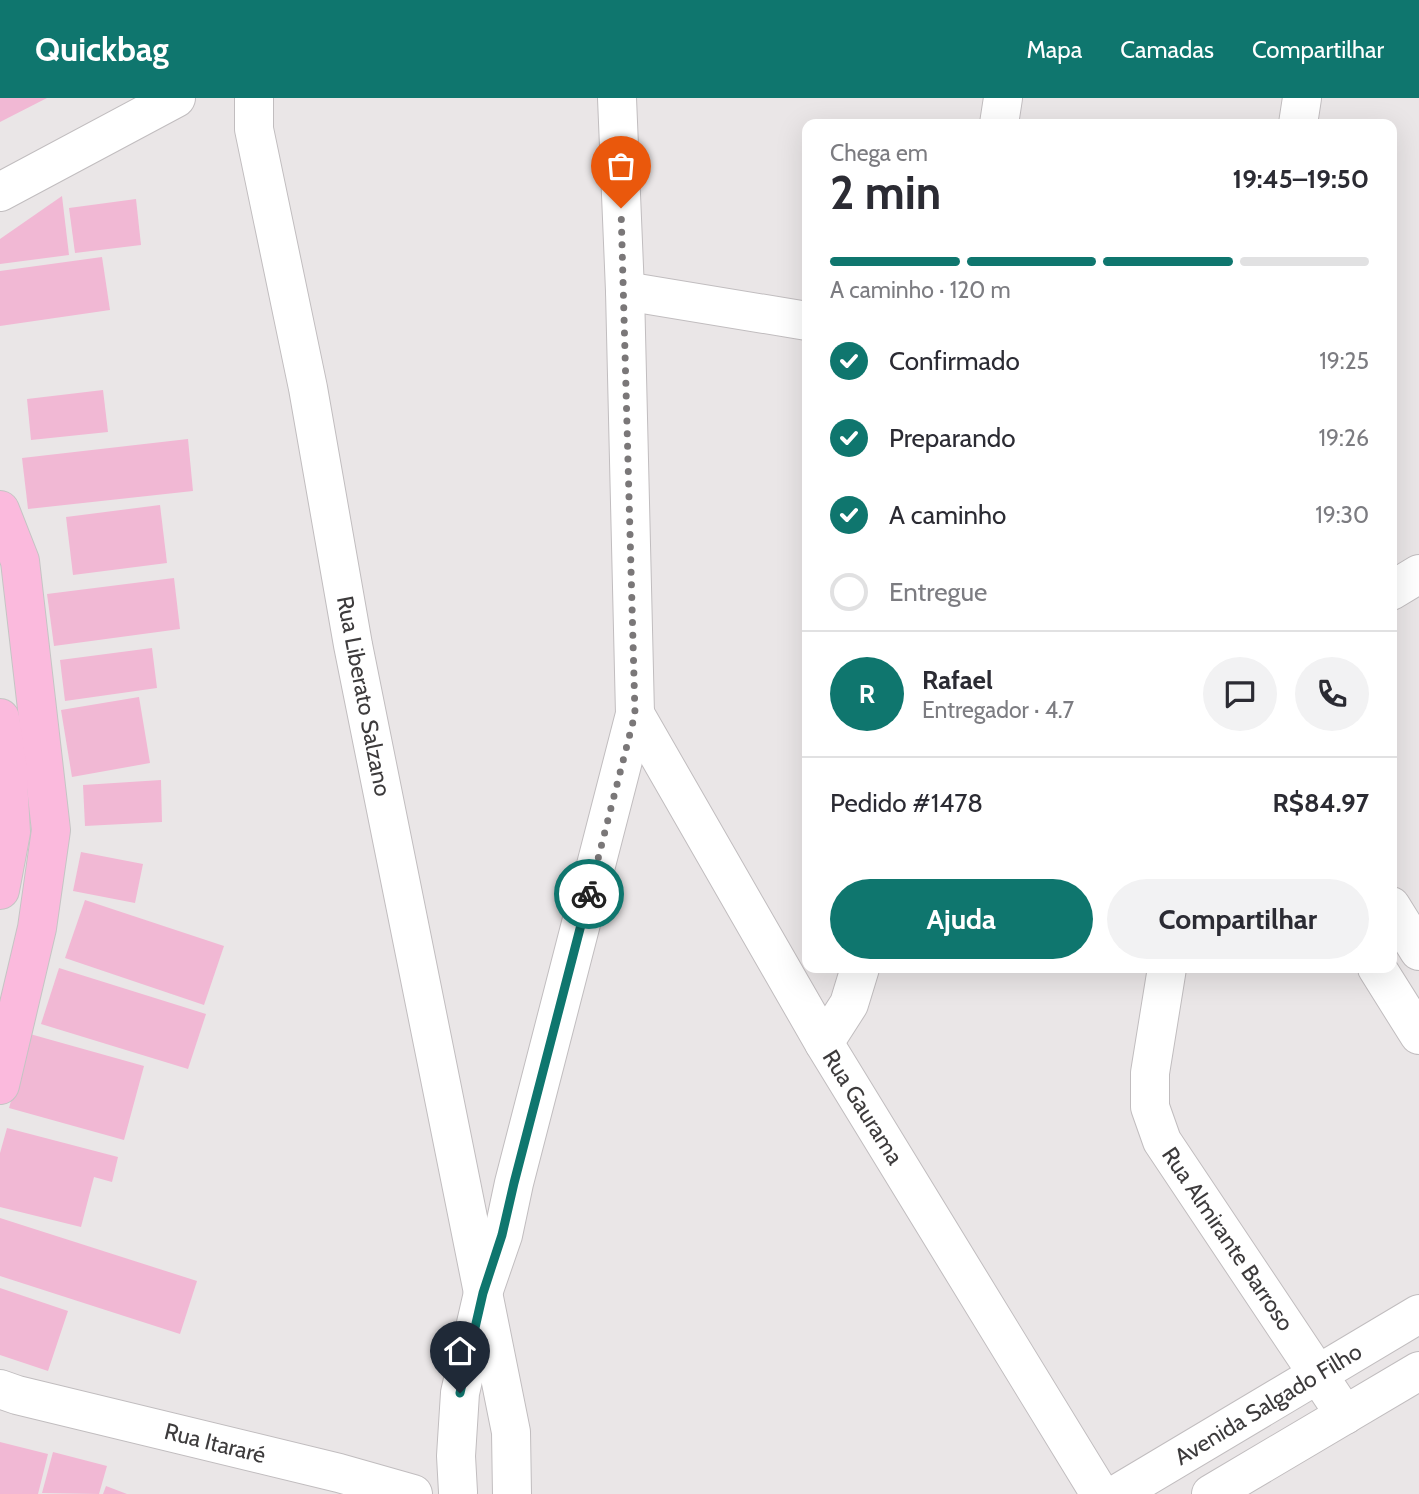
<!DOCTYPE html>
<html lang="pt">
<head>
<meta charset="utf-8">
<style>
  :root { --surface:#fff; --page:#f2f2f3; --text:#2b2b33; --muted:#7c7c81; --line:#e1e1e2; --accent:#0f766e }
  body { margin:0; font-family:Cabin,sans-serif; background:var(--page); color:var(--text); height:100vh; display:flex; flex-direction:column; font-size:26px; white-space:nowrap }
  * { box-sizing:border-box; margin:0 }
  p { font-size:23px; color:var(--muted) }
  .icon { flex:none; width:38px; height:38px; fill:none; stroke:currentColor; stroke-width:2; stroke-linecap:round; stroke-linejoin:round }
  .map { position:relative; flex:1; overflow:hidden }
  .details { position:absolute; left:802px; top:21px; width:595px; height:854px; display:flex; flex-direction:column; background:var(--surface); border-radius:14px; box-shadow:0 7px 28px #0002 }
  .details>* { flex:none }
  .pin { position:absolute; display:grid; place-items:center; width:60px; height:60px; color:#fff; margin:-72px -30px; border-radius:50% 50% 50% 0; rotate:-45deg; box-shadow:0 0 7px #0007 }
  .pin .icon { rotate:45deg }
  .courier { position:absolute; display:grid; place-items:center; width:70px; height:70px; margin:-35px; border:5px solid #0f766e; border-radius:50%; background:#fff; color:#222; box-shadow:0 2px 9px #0007 }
  .head em { font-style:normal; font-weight:700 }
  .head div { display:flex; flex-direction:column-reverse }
  .head { display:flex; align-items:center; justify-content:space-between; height:119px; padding:0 28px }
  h1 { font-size:46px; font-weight:700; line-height:52px }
  .bar { display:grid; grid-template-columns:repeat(4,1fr); gap:10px 7px; align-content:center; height:84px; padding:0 28px }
  .bar i { height:9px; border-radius:5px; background:var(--line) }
  .bar .on { background:var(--accent) }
  .bar p { grid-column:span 4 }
  .line { display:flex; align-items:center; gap:18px; padding:0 28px; border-top:2px solid var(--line) }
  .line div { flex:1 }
  .round { display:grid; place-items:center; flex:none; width:74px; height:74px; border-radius:37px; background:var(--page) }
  ol { padding:0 28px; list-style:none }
  li { display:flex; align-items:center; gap:21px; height:77px }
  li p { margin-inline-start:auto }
  li .icon { padding:7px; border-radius:50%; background:var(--accent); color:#fff; stroke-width:4 }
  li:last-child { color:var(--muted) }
  li i { width:38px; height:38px; border:4px solid var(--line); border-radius:50% }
  .action { display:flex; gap:14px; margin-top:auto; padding:14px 28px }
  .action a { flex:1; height:80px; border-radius:42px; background:var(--accent); color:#fff; font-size:28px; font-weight:700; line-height:80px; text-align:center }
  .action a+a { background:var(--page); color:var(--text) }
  header { display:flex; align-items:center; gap:42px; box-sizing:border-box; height:98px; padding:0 35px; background:var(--accent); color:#fff }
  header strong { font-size:33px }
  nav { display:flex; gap:38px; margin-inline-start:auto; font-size:24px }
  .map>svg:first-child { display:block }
  .building { fill:#f1b8d4 }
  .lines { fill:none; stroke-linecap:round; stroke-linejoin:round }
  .minor-casing { stroke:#c1bdbf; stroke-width:40 }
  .major-casing { stroke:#c5c4c4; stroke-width:40 }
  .minor { stroke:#fff; stroke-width:38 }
  .major { stroke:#fbbadd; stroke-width:38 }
  .done { stroke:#7a7778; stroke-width:7; stroke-dasharray:0 12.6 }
  .route { stroke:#0f766e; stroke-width:9 }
  .labels { text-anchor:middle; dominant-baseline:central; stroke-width:7; stroke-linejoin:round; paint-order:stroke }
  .street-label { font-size:23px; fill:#3d3b3c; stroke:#fff }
</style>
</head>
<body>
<header>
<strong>Quickbag</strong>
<nav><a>Mapa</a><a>Camadas</a><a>Compartilhar</a></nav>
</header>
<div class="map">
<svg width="1419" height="1396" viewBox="0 0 1419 1396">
  <rect width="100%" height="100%" fill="#eae6e7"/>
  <g class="building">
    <path d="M0 0H47L0 24Z"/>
    <path d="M62 98 69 157 0 166V141Z"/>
    <path d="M136 101 141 147 75 155 69 110Z"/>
    <path d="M102 159 110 212 0 228V173Z"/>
    <path d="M103 292 108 334 31 342 27 301Z"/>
    <path d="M188 341 193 393 28 411 22 360Z"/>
    <path d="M160 407 167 465 73 477 66 419Z"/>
    <path d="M174 480 180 531 54 548 47 496Z"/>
    <path d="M152 550 157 590 65 603 60 562Z"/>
    <path d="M139 599 150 665 72 679 61 612Z"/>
    <path d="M161 682 162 724 85 728 83 687Z"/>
    <path d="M81 754 143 766 135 805 73 793Z"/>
    <path d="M85 802 224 848 204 907 65 860Z"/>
    <path d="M59 870 206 916 188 971 41 926Z"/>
    <path d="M30 936 144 968 124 1042 9 1010Z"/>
    <path d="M7 1030 118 1059 112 1084 94 1079 81 1129 0 1109V1055Z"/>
    <path d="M0 1120 197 1183 180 1236 0 1178Z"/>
    <path d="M0 1190 68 1213 48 1273 0 1257Z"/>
    <path d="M0 1344 48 1356 38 1396H0Z"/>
    <path d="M53 1354 107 1368 99 1396 42 1395Z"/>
    <path d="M106 1388 127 1396H103Z"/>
  </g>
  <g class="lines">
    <defs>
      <g id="minor">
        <path d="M254 0V31L308 290 353 547 511 1334 512 1396"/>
        <path d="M999 26 1003 0"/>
        <path d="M1298 26 1302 0"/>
        <path d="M0 94 176 0"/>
        <path d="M625 193 807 223"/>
        <path d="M1391 493 1419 476"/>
        <path d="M635 616 824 945 1100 1396"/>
        <path d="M1391 808 1419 853"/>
        <path d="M1167 870 1150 975V1009L1162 1043 1345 1317"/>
        <path d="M1377 870 1419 937"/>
        <path d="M824 945 849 906 860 870"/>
        <path d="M0 1291 17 1297 339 1375 413 1396"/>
        <path d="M458 1394 456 1358 460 1295 483 1195 503 1137 514 1085 635 616 625 193 617 0"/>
        <path d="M1117 1396 1419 1216"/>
        <path d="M1211 1396 1419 1273"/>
      </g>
      <g id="major">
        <path d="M0 412 20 463 51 732 37 830 0 987"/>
        <path d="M0 620 7 665 11 734 0 792"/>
      </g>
    </defs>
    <use href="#minor" class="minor-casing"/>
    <use href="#major" class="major-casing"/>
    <use href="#minor" class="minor"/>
    <use href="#major" class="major"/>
  </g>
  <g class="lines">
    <path class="done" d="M589 796 635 616 621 110"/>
    <path class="route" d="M460 1295 483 1195 502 1137 514 1085 589 796"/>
  </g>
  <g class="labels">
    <g class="street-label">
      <text transform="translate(364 598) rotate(79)">Rua Liberato Salzano</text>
      <text transform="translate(863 1009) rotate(58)">Rua Gaurama</text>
      <text transform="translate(1228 1141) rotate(56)">Rua Almirante Barroso</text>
      <text transform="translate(1268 1306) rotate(-31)">Avenida Salgado Filho</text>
      <text transform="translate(215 1345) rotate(14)">Rua Itararé</text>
    </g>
  </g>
</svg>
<div class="pin" style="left:621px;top:110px;background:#ea580c"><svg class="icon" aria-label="bag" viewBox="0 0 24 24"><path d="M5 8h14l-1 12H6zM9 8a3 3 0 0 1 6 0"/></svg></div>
<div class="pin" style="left:460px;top:1295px;background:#1f2937"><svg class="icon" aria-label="home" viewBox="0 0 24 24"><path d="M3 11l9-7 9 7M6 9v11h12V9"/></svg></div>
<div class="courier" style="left:589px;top:796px"><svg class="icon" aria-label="bike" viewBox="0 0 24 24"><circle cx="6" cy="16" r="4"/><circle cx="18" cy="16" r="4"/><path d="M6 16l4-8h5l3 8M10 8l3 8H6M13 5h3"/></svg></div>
<section class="details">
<div class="head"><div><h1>2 min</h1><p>Chega em</p></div><em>19:45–19:50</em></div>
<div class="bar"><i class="on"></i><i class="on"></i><i class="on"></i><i></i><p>A caminho · 120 m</p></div>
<ol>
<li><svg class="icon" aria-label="check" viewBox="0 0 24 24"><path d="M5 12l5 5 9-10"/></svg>Confirmado<p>19:25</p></li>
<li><svg class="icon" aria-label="check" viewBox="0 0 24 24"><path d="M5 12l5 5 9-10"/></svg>Preparando<p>19:26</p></li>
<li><svg class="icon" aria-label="check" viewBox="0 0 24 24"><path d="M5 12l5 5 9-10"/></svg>A caminho<p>19:30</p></li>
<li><i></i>Entregue</li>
</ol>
<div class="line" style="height:126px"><b class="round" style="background:var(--accent);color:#fff">R</b><div><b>Rafael</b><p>Entregador · 4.7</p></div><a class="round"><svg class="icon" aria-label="chat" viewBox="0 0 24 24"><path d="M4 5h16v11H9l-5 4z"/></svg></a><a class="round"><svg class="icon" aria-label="phone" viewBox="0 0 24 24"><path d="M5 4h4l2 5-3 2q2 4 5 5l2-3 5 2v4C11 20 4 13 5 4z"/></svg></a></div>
<div class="line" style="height:91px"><div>Pedido #1478</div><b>R$84.97</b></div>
<div class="action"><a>Ajuda</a><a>Compartilhar</a></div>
</section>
</div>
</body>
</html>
